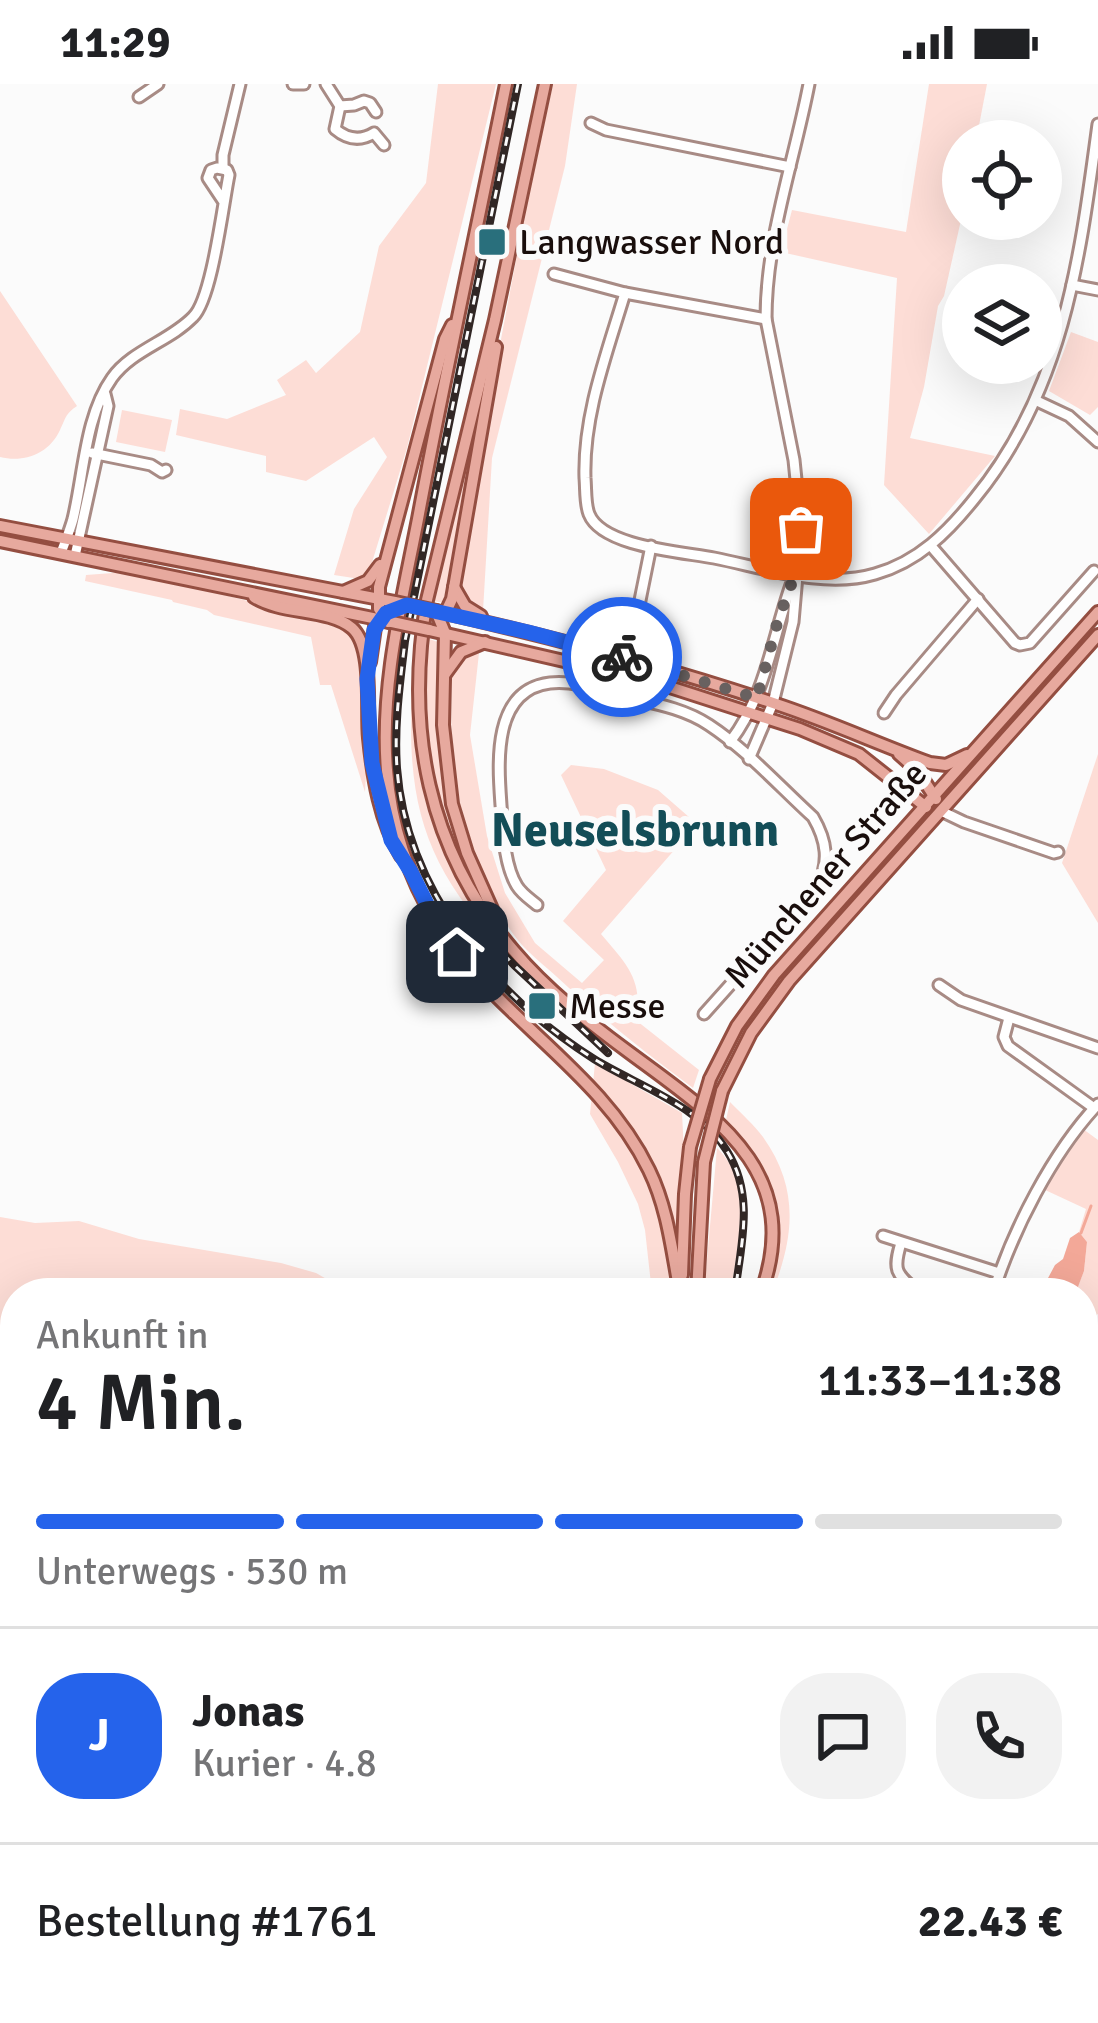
<!DOCTYPE html>
<html lang="de">
<head>
<meta charset="utf-8">
<style>
  :root { --surface:#fff; --page:#f2f2f2; --text:#202124; --muted:#757577; --line:#e0e0e0; --accent:#2563eb }
  body { margin:0; font-family:Signika,sans-serif; background:var(--page); color:var(--text); height:100vh; display:flex; flex-direction:column; font-size:45px; white-space:nowrap }
  * { box-sizing:border-box; margin:0 }
  p { font-size:39px; color:var(--muted) }
  .icon { flex:none; width:66px; height:66px; fill:none; stroke:currentColor; stroke-width:2; stroke-linecap:round; stroke-linejoin:round }
  .map { position:relative; flex:1; overflow:hidden }
  .drawer { position:absolute; left:0px; top:1194px; width:1098px; height:747px; display:flex; flex-direction:column; background:var(--surface); border-radius:48px 48px 0 0; box-shadow:0 12px 48px #0002 }
  .drawer>* { flex:none }
  .tools { position:absolute; left:942px; top:36px; display:grid; gap:24px }
  .tools a { display:grid; place-items:center; width:120px; height:120px; border-radius:50%; background:var(--surface); box-shadow:0 12px 48px #0002; font-size:60px }
  .pin { position:absolute; display:grid; place-items:center; width:102px; height:102px; color:#fff; margin:-51px; border-radius:24px; box-shadow:0 6px 18px #0006 }
  .courier { position:absolute; display:grid; place-items:center; width:120px; height:120px; margin:-60px; border:9px solid #2563eb; border-radius:50%; background:#fff; color:#222; box-shadow:0 3px 15px #0007 }
  .head em { font-style:normal; font-weight:600 }
  .head div { display:flex; flex-direction:column-reverse }
  .head { display:flex; align-items:center; justify-content:space-between; height:204px; padding:0 36px }
  h1 { font-size:78px; font-weight:600; line-height:90px }
  .bar { display:grid; grid-template-columns:repeat(4,1fr); gap:18px 12px; align-content:center; height:144px; padding:0 36px }
  .bar i { height:15px; border-radius:9px; background:var(--line) }
  .bar .current { background:var(--accent) }
  .bar p { grid-column:span 4 }
  .line { display:flex; align-items:center; gap:30px; padding:0 36px; border-top:3px solid var(--line) }
  .line div { flex:1 }
  .round { display:grid; place-items:center; flex:none; width:126px; height:126px; border-radius:48px; background:var(--page) }
  .status { display:flex; justify-content:space-between; align-items:center; height:84px; padding:0 60px; background:var(--surface); direction:ltr }
  .status svg { height:33px; fill:currentColor }
  .map>svg:first-child { display:block }
  .green { fill:#fdddd6 }
  .water { fill:#f3a898 }
  .lines { fill:none; stroke-linecap:round; stroke-linejoin:round }
  .stream { stroke:#f3a898; stroke-width:3 }
  .minor-casing { stroke:#a88b85; stroke-width:15 }
  .major-casing { stroke:#944e41; stroke-width:16 }
  .minor { stroke:#fff; stroke-width:9 }
  .major { stroke:#e7a99e; stroke-width:10 }
  .rail-casing { stroke:#312725; stroke-width:8 }
  .rail { stroke:#fbfbfb; stroke-width:3; stroke-dasharray:9; stroke-linecap:butt }
  .major-bridge-casing { stroke:#944e41; stroke-width:16; stroke-linecap:butt }
  .major-bridge { stroke:#e7a99e; stroke-width:10 }
  .done { stroke:#686160; stroke-width:12; stroke-dasharray:0 21.6 }
  .route { stroke:#2563eb; stroke-width:15 }
  .poi-dot { fill:#296f7c; stroke:#fbfbfb; stroke-width:4.5 }
  .labels { text-anchor:middle; dominant-baseline:central; stroke-width:12; stroke-linejoin:round; paint-order:stroke }
  .poi-label { font-size:36px; fill:#190e0c; stroke:#fbfbfb; text-anchor:start }
  .street-label { font-size:36px; fill:#190e0c; stroke:#fbfbfb }
  .district-label { font-size:48px; font-weight:bold; fill:#134d57; stroke:#fbfbfb }
</style>
</head>
<body>
<div class="status"><b>11:29</b><svg viewBox="0 0 49 12"><path d="M0 12V9h3v3zM5 12V6h3v6zM10 12V3h3v9zM15 12V0h3v12zM26 1h20v11H26zM47 4h2v5h-2z"/></svg></div>
<div class="map">
<svg width="1098" height="1939" viewBox="0 0 1098 1939">
  <rect width="100%" height="100%" fill="#fbfbfb"/>
  <g class="green">
    <path d="M438 0H496L407 364 370 485 360 495 334 491 354 425 387 373 374 353 306 397 266 388V372L176 351 180 325 227 335 286 311 277 296 306 276 316 289 360 248 379 162 426 99Z"/>
    <path d="M553 0H577L565 82 492 374 483 527 467 518 460 500 453 497 448 519 431 517 487 292H494L525 129Z"/>
    <path d="M929 0H987L976 57H963V127L944 212 938 222 924 303 910 354 995 372 929 450 884 401 897 194 781 168 792 126 906 148Z"/>
    <path d="M0 207 77 322C65 330 66 334 60 346 49 370 24 379 0 373Z"/>
    <path d="M1071 248 1098 258V323L1090 331 1049 307Z"/>
    <path d="M122 326 172 336 165 368 116 358Z"/>
    <path d="M126 488 194 503 343 542 352 548 362 568 367 673 365 708 331 601H320L311 553 214 531 207 526 173 518 172 516 85 497 86 491Z"/>
    <path d="M426 554 438 558V628L445 704 484 819C437 734 415 652 426 554Z"/>
    <path d="M479 569 470 651 487 752 505 809 535 859 582 899 604 876 563 837 606 786 561 691 571 681 604 685 658 706 697 740 601 850C628 882 642 894 637 937L699 986 693 1004C646 969 600 933 557 893 544 881 528 869 517 855 457 777 448 686 452 591 456 575 463 571 479 569Z"/>
    <path d="M413 588C414 672 430 749 475 822 487 843 508 863 518 882 423 784 404 723 413 588Z"/>
    <path d="M1098 670V839L1062 779Z"/>
    <path d="M595 979 682 1029 684 1068 677 1160 669 1175 672 1209H652L645 1146 638 1120 618 1078 590 1030Z"/>
    <path d="M730 1018C741 1029 754 1041 763 1053 800 1105 794 1154 772 1209H767C771 1189 781 1164 779 1144 777 1101 753 1067 726 1036Z"/>
    <path d="M1083 1045 1098 1056V1230L1083 1239V1209H1075L1084 1187 1087 1158 1079 1148 1086 1125 1043 1105Z"/>
    <path d="M717 1064C756 1101 736 1163 731 1209H704Z"/>
    <path d="M0 1133 35 1139 79 1137 139 1155 281 1179 316 1189 337 1201 363 1209H15V1521L0 1526Z"/>
    <path d="M0 1690 15 1692V1926H465L452 1939H0Z"/>
    <path d="M738 1926H1040L988 1939H753Z"/>
  </g>
  <g class="water">
    <path d="M1079 1148 1087 1158 1084 1187 1076 1208 1040 1209 1055 1181 1063 1175 1070 1154Z"/>
    <path d="M15 1521V1692L0 1690V1526Z"/>
  </g>
  <g class="lines">
    <g class="stream">
      <path d="M1081 1149 1091 1122"/>
      <path d="M291 1926H301"/>
      <path d="M162 1939 163 1926"/>
    </g>
    <defs>
      <g id="minor">
        <path d="M293 0H304"/>
        <path d="M326 0 340 22 335 45C348 56 361 57 374 49L384 61"/>
        <path d="M139 13 158 0"/>
        <path d="M340 22 354 21 364 17 370 19 376 28"/>
        <path d="M591 39 606 46 790 83"/>
        <path d="M223 84V71L240 0"/>
        <path d="M554 190 625 209 766 235"/>
        <path d="M1072 201 1098 206"/>
        <path d="M625 209C607 269 583 331 585 394 586 406 585 420 589 430 602 463 683 468 714 474 765 484 824 505 875 490 918 478 948 448 975 414 1064 305 1080 174 1098 40"/>
        <path d="M1037 317 1069 332 1098 358"/>
        <path d="M92 369 151 381 162 388 166 386"/>
        <path d="M931 462 1015 559 1020 561 1030 559 1094 487"/>
        <path d="M61 469C65 458 70 446 73 435 84 389 85 332 112 294 132 266 170 257 193 233 212 215 223 120 229 91L227 86 217 84 211 86 208 94 224 118"/>
        <path d="M75 472 108 322 105 310"/>
        <path d="M633 551 651 462"/>
        <path d="M884 629 896 611 978 515"/>
        <path d="M730 658C766 611 772 555 791 501"/>
        <path d="M749 675 773 619 793 538 801 445 794 376 766 235C766 154 794 78 809 0"/>
        <path d="M941 727 964 738 1054 769 1058 768"/>
        <path d="M537 821C530 815 522 810 517 802 504 781 503 746 501 721 498 679 492 606 550 599 574 596 600 606 622 612 652 619 684 624 709 641 747 666 779 702 813 733 827 757 830 778 817 804L704 930"/>
        <path d="M939 901 961 916 1098 964"/>
        <path d="M1009 934 1004 953 1008 962 1094 1024"/>
        <path d="M883 1152 999 1189"/>
        <path d="M901 1159C892 1188 897 1190 919 1209"/>
        <path d="M993 1209C1013 1146 1052 1069 1098 1020"/>
        <path d="M1083 1275 1098 1269"/>
        <path d="M1083 1452 1089 1455 1096 1442"/>
        <path d="M1083 1597 1098 1598"/>
        <path d="M719 1926 736 1939"/>
      </g>
      <g id="major">
        <path d="M506 0C477 145 445 290 418 435 402 517 380 603 387 686 391 741 409 794 437 840 495 933 601 986 649 1086 668 1125 672 1167 680 1209"/>
        <path d="M545 0 495 236 427 516C405 644 427 766 514 867 547 906 588 938 630 969 715 1032 805 1088 761 1209"/>
        <path d="M0 442 395 518"/>
        <path d="M0 457 392 538"/>
        <path d="M454 503 465 522 481 532"/>
        <path d="M343 508 368 497 380 481"/>
        <path d="M254 513C282 531 328 524 352 544 374 563 366 627 369 654 373 694 380 738 401 772"/>
        <path d="M432 526C548 552 663 582 776 620 828 637 878 660 930 679L946 681 967 671"/>
        <path d="M436 527 445 549 443 641 452 720 467 769 500 843"/>
        <path d="M444 532 452 515 496 263"/>
        <path d="M388 538 379 525V503L445 255 452 241"/>
        <path d="M429 546 651 597 800 645 859 670 926 723"/>
        <path d="M370 578 375 543 381 533"/>
        <path d="M445 590 461 568 485 558"/>
        <path d="M899 670 917 686 936 715"/>
        <path d="M710 995 737 942 774 891 1098 528"/>
        <path d="M722 1007 751 949 789 897 1098 551"/>
        <path d="M682 1191 685 1110 690 1063"/>
        <path d="M697 1209 704 1078"/>
        <path d="M458 1939 471 1926"/>
        <path d="M479 1939 492 1926"/>
      </g>
    </defs>
    <use href="#minor" class="minor-casing"/>
    <use href="#major" class="major-casing"/>
    <use href="#minor" class="minor"/>
    <use href="#major" class="major"/>
    <defs>
      <g id="rail">
        <path d="M518 0 405 557C400 599 394 641 397 684 406 806 493 911 594 975 638 1002 699 1021 727 1067 755 1112 741 1160 735 1209"/>
        <path d="M466 831 514 881 608 969"/>
      </g>
    </defs>
    <use href="#rail" class="rail-casing"/>
    <use href="#rail" class="rail"/>
    <defs>
      <g id="major-bridge">
        <path d="M395 518 432 526"/>
        <path d="M392 538 429 546"/>
        <path d="M690 1063 710 995"/>
        <path d="M704 1078 722 1007"/>
      </g>
    </defs>
    <use href="#major-bridge" class="major-bridge-casing"/>
    <use href="#major-bridge" class="major-bridge"/>
  </g>
  <g class="lines">
    <path class="done" d="M622 573 757 614 778 536 795 490 801 445"/>
    <path class="route" d="M457 868 437 840 411 788 391 756 372 679 367 595 374 546 386 529 407 521 528 548 622 573"/>
  </g>
  <g class="poi-dot">
    <rect x="477" y="143" width="30" height="30" rx="6"/>
    <rect x="527" y="907" width="30" height="30" rx="6"/>
  </g>
  <g class="labels">
    <g class="poi-label">
      <text x="519" y="158">Langwasser Nord</text>
      <text x="569" y="922">Messe</text>
    </g>
    <g class="street-label">
      <text transform="translate(826 791) rotate(-49)">Münchener Straße</text>
    </g>
    <g class="district-label">
      <text x="635" y="746">Neuselsbrunn</text>
    </g>
  </g>
</svg>
<div class="tools">
<a><svg class="icon" aria-label="locate" viewBox="0 0 24 24"><circle cx="12" cy="12" r="6"/><path d="M12 2v4M12 18v4M2 12h4M18 12h4"/></svg></a>
<a><svg class="icon" aria-label="layers" viewBox="0 0 24 24"><path d="M12 4l9 5-9 5-9-5zM3 14l9 5 9-5"/></svg></a>
</div>
<div class="pin" style="left:801px;top:445px;background:#ea580c"><svg class="icon" aria-label="bag" viewBox="0 0 24 24"><path d="M5 8h14l-1 12H6zM9 8a3 3 0 0 1 6 0"/></svg></div>
<div class="pin" style="left:457px;top:868px;background:#1f2937"><svg class="icon" aria-label="home" viewBox="0 0 24 24"><path d="M3 11l9-7 9 7M6 9v11h12V9"/></svg></div>
<div class="courier" style="left:622px;top:573px"><svg class="icon" aria-label="bike" viewBox="0 0 24 24"><circle cx="6" cy="16" r="4"/><circle cx="18" cy="16" r="4"/><path d="M6 16l4-8h5l3 8M10 8l3 8H6M13 5h3"/></svg></div>
<section class="drawer">
<div class="head"><div><h1>4 Min.</h1><p>Ankunft in</p></div><em>11:33–11:38</em></div>
<div class="bar"><i class="current"></i><i class="current"></i><i class="current"></i><i></i><p>Unterwegs · 530 m</p></div>
<div class="line" style="height:216px"><b class="round" style="background:var(--accent);color:#fff">J</b><div><b>Jonas</b><p>Kurier · 4.8</p></div><a class="round"><svg class="icon" aria-label="chat" viewBox="0 0 24 24"><path d="M4 5h16v11H9l-5 4z"/></svg></a><a class="round"><svg class="icon" aria-label="phone" viewBox="0 0 24 24"><path d="M5 4h4l2 5-3 2q2 4 5 5l2-3 5 2v4C11 20 4 13 5 4z"/></svg></a></div>
<div class="line" style="height:156px"><div>Bestellung #1761</div><b>22.43 €</b></div>
</section>
</div>
</body>
</html>
